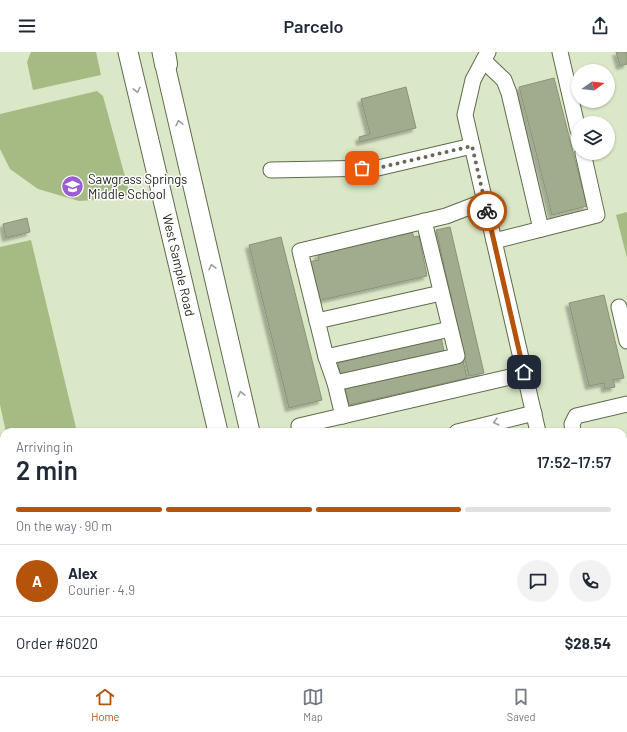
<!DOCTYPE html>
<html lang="en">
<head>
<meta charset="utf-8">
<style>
  :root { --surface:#fff; --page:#f2f2f3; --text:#1f2937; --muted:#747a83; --line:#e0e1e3; --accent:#b45309 }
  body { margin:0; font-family:Barlow,sans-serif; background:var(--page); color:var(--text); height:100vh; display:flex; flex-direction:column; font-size:15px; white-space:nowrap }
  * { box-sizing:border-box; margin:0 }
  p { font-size:13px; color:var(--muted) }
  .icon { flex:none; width:22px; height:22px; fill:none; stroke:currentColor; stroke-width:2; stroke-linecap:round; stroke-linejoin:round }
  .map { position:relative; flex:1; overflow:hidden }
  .details { position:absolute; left:0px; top:376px; width:627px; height:248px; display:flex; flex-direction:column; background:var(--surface); border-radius:12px 12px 0 0; box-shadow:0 1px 3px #0004 }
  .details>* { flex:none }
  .needle { width:26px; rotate:76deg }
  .controls { position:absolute; left:571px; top:12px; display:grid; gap:8px }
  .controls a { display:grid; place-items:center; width:44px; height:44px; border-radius:50%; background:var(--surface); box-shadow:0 1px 3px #0004; font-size:20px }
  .pin { position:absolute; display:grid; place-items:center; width:34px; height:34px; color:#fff; margin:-17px; border-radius:8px; box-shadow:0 2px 6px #0006 }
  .courier { position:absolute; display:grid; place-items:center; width:40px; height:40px; margin:-20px; border:3px solid #b45309; border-radius:50%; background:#fff; color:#222; box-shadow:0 1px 5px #0007 }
  .head em { font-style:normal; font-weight:600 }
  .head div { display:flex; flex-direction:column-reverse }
  .head { display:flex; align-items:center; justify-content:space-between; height:68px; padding:0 16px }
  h1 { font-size:26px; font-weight:600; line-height:30px }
  .bar { display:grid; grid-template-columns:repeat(4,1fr); gap:6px 4px; align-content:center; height:48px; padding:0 16px }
  .bar i { height:5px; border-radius:3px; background:var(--line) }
  .bar .current { background:var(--accent) }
  .bar p { grid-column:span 4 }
  .line { display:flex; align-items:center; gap:10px; padding:0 16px; border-top:1px solid var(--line) }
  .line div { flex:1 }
  .round { display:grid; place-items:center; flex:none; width:42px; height:42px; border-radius:21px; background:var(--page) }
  header { display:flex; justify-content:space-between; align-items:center; height:52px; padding:0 16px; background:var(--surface); font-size:18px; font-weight:600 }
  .dock { display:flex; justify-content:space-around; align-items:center; height:56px; border-top:1px solid var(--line); background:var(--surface); font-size:11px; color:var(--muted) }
  .dock a { display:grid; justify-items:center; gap:2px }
  .dock .current { color:var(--accent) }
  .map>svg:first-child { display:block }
  .green { fill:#a5bb83 }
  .building { fill:#a0ac8d; stroke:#879475; filter:url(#shadow) }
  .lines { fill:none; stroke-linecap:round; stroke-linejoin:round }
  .minor-casing { stroke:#5f6b4e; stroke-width:17 }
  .major-casing { stroke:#5f6b4e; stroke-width:21 }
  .highway-casing { stroke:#5f6b4e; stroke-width:24 }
  .path { stroke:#7f8872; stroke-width:2; stroke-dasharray:2 2; stroke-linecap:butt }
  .minor { stroke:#fff; stroke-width:15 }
  .major { stroke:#fff; stroke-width:19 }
  .highway { stroke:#fff; stroke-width:22 }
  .oneway { stroke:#9c9e99 }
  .done { stroke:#636b58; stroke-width:4; stroke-dasharray:0 7.2 }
  .route { stroke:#b45309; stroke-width:5 }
  .labels { text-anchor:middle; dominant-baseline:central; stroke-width:3; stroke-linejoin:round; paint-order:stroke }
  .poi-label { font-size:13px; fill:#23281c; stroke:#fff; text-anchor:start }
  .street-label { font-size:13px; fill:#23281c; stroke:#fff }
</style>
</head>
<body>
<header><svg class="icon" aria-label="menu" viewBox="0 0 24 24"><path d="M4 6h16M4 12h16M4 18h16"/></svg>Parcelo<svg class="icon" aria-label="share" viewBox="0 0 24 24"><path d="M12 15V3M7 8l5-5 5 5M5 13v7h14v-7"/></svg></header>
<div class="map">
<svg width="627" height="624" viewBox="0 0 627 624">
  <defs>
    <filter id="shadow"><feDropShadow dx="-3.5" dy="3.5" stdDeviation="1" flood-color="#0004"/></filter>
  </defs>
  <rect width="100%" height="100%" fill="#dae8c7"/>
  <g class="green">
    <path d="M31 0H96L101 23 33 38 27 10Z"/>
    <path d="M97 39 103 44 130 143 110 147 79 149 38 137 10 117 0 97V62Z"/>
    <path d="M627 160V206L616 163Z"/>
    <path d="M31 188 77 380H6L0 353V195Z"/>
    <path d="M105 620H261L262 624H106Z"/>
  </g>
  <g class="building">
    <path d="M616 0H627V12L620 14Z"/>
    <path d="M554 26 587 154 552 163 519 35Z"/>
    <path d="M406 35 416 76 360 90 359 85 370 82 361 47Z"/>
    <path d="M27 166 30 180 6 186 3 172Z"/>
    <path d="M450 175 484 321 469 324 436 178Z"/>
    <path d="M412 180 414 185 419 184 427 224 317 249 308 210 319 208 318 202Z"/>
    <path d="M281 185 322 348 289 356 249 193Z"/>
    <path d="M604 243 624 326 613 328 615 335 605 337 604 331 589 334 569 251Z"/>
    <path d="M441 285 444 299 341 324 338 311Z"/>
    <path d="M463 309 467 326 349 353 345 336Z"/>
    <path d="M373 620H550L551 624H374Z"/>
  </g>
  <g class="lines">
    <defs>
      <g id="minor">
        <path d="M488 0 473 28 465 63 538 380"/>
        <path d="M560 0 578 78"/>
        <path d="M484 9 504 28 509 41 541 177"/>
        <path d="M271 118 378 116 472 94"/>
        <path d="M494 189 597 163 583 101"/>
        <path d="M619 255 627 289"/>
        <path d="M317 269 441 241"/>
        <path d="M326 305 450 277"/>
        <path d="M335 331 457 304 424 169"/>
        <path d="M343 364 335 331 326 305 300 199 446 164 485 149"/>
        <path d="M299 374 514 324 524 320"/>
        <path d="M457 380 534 361"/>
        <path d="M573 380 572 372 576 364 627 352"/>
        <path d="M623 397 627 396"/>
        <path d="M0 463 4 465"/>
        <path d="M0 487 4 488"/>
        <path d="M623 488 627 487"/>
        <path d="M627 523H624L627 536"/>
        <path d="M0 536 4 539"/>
        <path d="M349 620 350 624"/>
        <path d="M595 620 596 624"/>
        <path d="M614 624 627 622"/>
      </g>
      <g id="major">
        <path d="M128 0 218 380"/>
        <path d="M162 0 250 380"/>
        <path d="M274 620 275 624"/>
        <path d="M305 620 306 624"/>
      </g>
      <path id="highway" d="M164 0 166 12"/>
    </defs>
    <use href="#minor" class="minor-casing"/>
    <use href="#major" class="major-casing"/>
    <use href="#highway" class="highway-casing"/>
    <path class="path" d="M0 502 4 503"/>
    <use href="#minor" class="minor"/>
    <use href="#major" class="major"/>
    <use href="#highway" class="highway"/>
  </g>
  <defs><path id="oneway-chevron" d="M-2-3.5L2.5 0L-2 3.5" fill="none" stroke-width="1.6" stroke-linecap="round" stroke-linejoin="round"/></defs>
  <g class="oneway">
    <use href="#oneway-chevron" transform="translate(137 38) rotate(77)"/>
    <use href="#oneway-chevron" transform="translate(179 71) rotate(-103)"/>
    <use href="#oneway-chevron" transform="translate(212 215) rotate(-103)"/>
    <use href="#oneway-chevron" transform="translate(241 342) rotate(-103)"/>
    <use href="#oneway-chevron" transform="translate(496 370) rotate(166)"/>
  </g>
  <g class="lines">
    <path class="done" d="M362 116H378L472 94 487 159"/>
    <path class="route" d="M487 159 524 320"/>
  </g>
  <defs>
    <symbol id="school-disc" viewBox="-11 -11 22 22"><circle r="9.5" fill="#9a5dd4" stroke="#fff"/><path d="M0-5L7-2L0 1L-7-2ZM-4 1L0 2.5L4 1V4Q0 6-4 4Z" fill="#fff"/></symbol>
  </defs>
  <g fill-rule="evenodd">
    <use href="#school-disc" x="60" y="122" width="25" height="25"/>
  </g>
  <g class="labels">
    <g class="poi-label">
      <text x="88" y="127">Sawgrass Springs<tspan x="88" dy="15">Middle School</tspan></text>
    </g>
    <g class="street-label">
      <text transform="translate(179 213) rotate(77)">West Sample Road</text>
    </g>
  </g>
</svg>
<div class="controls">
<a><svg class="needle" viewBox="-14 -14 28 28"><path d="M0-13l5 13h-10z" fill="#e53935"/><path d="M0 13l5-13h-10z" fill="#747a83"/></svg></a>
<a><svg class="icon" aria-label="layers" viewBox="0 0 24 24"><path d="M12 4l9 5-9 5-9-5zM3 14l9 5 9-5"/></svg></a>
</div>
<div class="pin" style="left:362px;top:116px;background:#ea580c"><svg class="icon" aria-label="bag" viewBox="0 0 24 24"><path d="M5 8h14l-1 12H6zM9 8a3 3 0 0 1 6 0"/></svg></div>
<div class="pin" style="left:524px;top:320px;background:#1f2937"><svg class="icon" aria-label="home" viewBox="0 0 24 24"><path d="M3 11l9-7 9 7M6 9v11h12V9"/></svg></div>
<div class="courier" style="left:487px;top:159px"><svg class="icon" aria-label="bike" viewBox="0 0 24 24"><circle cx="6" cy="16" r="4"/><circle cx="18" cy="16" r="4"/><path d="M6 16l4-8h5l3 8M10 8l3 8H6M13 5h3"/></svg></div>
<section class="details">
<div class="head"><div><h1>2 min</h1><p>Arriving in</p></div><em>17:52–17:57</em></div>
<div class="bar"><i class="current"></i><i class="current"></i><i class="current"></i><i></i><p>On the way · 90 m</p></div>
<div class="line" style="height:72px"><b class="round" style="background:var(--accent);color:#fff">A</b><div><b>Alex</b><p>Courier · 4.9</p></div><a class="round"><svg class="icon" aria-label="chat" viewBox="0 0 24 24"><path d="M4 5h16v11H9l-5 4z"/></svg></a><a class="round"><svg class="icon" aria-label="phone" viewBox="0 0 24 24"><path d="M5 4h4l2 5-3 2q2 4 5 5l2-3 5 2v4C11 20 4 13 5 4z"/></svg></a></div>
<div class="line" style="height:52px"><div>Order #6020</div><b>$28.54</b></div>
</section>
</div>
<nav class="dock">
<a class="current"><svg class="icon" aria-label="home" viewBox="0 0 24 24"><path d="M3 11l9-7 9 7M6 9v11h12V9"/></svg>Home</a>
<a><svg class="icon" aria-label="map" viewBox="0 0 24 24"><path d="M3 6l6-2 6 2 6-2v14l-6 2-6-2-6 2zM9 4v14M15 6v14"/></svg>Map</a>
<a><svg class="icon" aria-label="saved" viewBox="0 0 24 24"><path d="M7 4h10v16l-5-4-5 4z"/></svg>Saved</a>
</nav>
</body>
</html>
